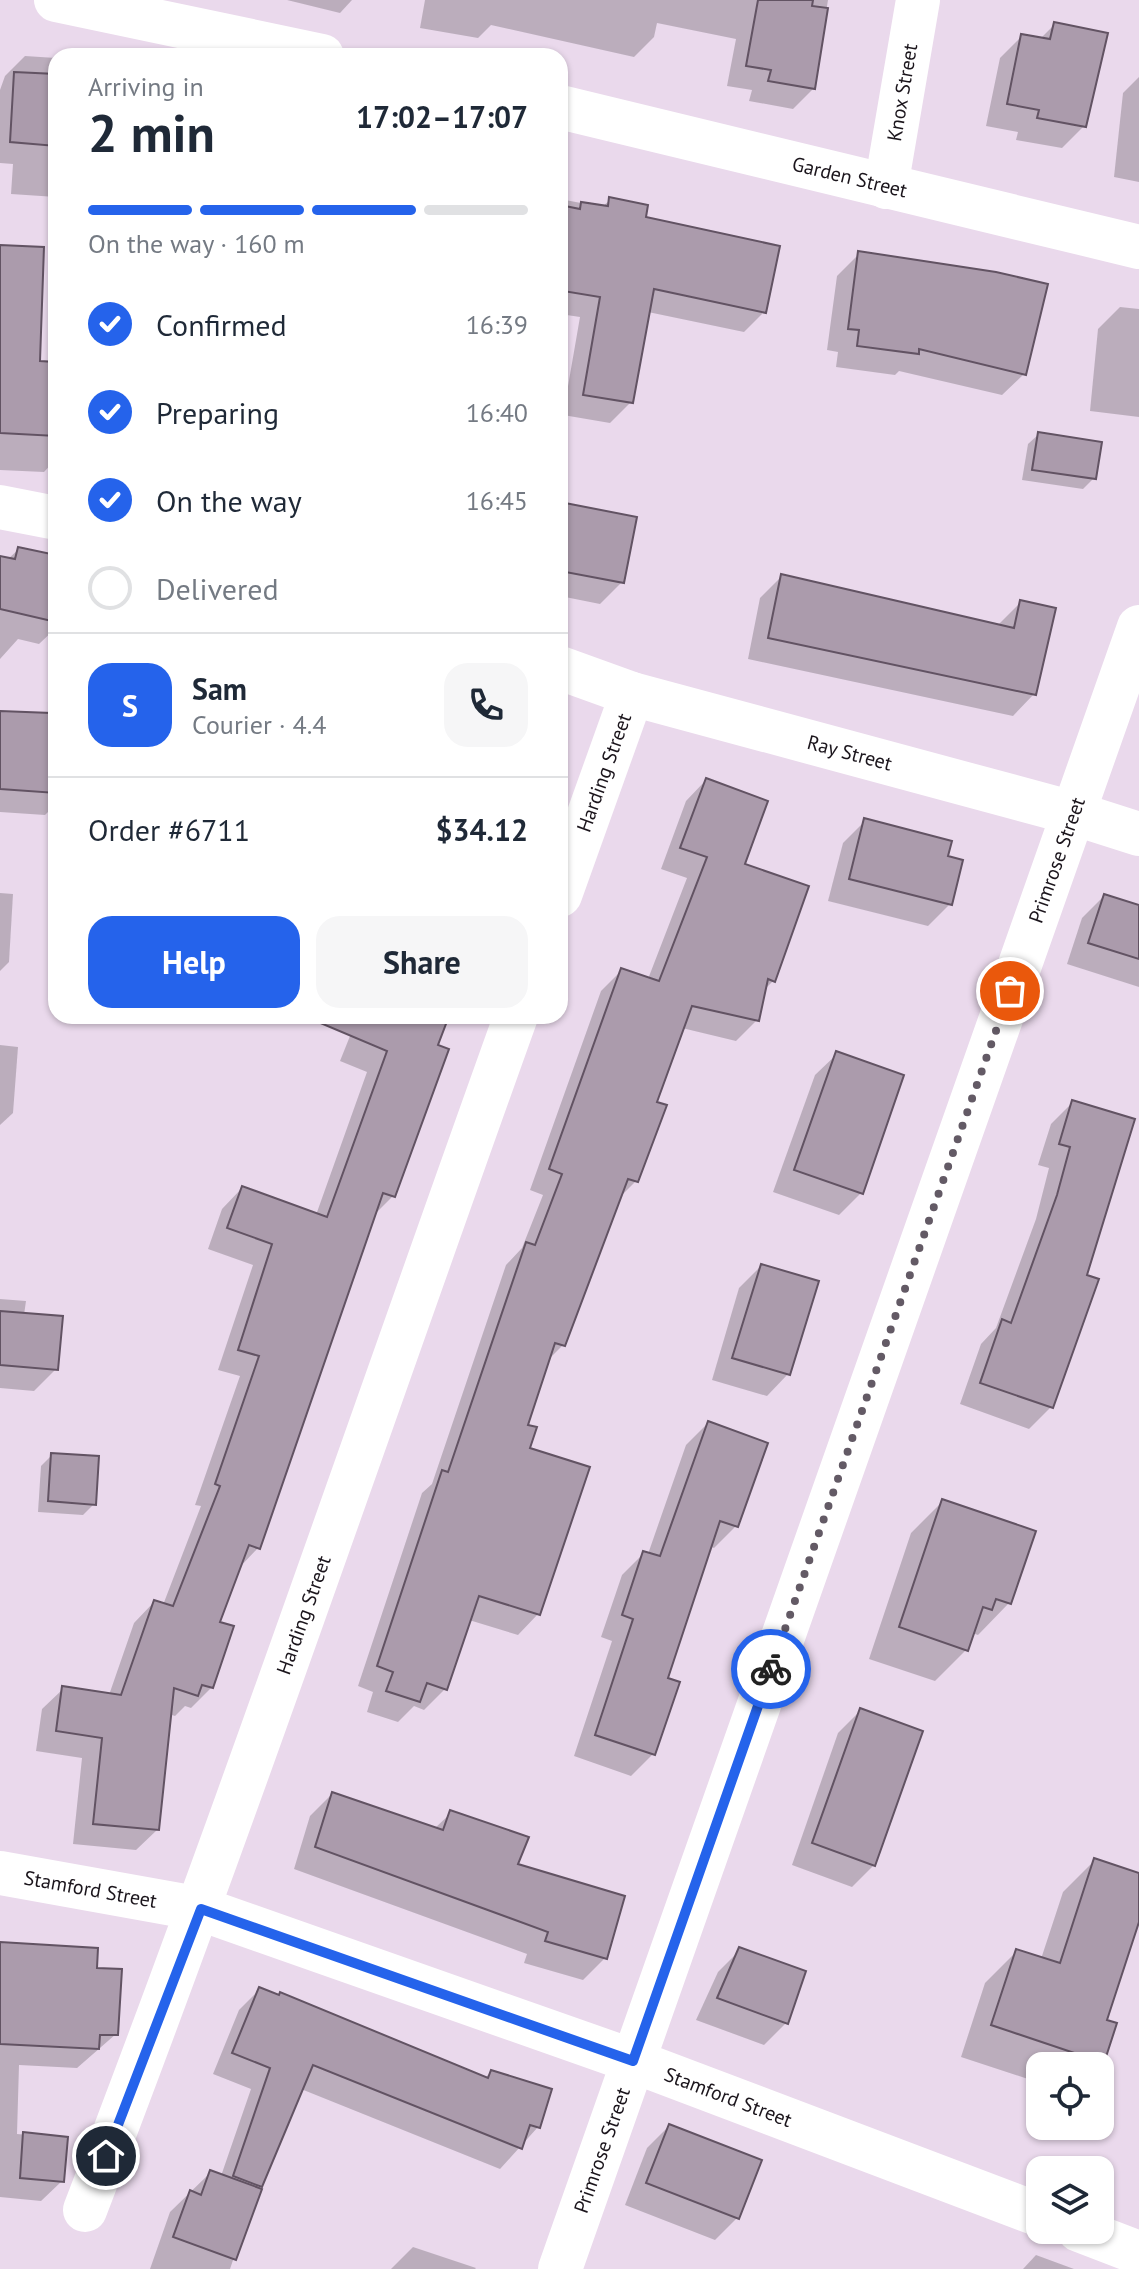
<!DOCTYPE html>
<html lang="en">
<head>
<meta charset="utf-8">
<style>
  :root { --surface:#fff; --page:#f6f6f7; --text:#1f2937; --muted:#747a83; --line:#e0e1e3; --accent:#2563eb }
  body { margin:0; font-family:"PT Sans",sans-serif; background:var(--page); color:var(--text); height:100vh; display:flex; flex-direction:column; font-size:30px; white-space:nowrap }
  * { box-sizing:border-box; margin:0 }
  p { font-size:26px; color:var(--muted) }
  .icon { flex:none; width:44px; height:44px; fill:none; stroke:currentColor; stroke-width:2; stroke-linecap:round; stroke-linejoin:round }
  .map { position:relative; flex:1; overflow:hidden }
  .drawer { position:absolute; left:48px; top:48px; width:520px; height:976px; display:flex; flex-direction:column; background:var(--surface); border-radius:24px; box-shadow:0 2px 6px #0004 }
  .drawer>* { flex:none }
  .buttons { position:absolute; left:1026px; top:2052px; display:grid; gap:16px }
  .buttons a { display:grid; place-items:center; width:88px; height:88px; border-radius:16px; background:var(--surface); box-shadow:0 2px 6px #0004; font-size:40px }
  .pin { position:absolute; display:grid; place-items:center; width:68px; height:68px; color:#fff; margin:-34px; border:4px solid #fff; border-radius:50%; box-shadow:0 2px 8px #0007 }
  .courier { position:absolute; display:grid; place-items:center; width:80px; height:80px; margin:-40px; border:6px solid #2563eb; border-radius:50%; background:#fff; color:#222; box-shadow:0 2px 10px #0007 }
  .headline em { font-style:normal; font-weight:700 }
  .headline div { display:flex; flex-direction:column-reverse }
  .headline { display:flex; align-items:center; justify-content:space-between; height:136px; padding:0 40px }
  h1 { font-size:52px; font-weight:700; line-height:60px }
  .bar { display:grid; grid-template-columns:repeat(4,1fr); gap:12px 8px; align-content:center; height:96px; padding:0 40px }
  .bar i { height:10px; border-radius:6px; background:var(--line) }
  .bar .active { background:var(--accent) }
  .bar p { grid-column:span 4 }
  .line { display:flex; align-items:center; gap:20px; padding:0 40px; border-top:2px solid var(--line) }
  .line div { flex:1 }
  .round { display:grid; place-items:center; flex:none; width:84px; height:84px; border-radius:24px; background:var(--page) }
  ol { padding:0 40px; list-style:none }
  li { display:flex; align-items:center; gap:24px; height:88px }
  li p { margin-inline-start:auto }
  li .icon { padding:8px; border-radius:50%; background:var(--accent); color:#fff; stroke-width:4 }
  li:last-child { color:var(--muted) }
  li i { width:44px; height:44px; border:4px solid var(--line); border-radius:50% }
  .action { display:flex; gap:16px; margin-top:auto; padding:16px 40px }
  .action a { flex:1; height:92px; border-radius:24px; background:var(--accent); color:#fff; font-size:32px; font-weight:700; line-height:92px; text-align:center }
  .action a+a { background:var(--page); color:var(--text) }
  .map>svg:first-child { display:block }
  .shadow { fill:#0003 }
  .building { fill:#ab9bac; stroke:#625363; stroke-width:2 }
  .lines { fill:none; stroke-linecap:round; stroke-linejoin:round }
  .minor { stroke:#fff; stroke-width:44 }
  .done { stroke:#635a65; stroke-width:8; stroke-dasharray:0 14.4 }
  .route { stroke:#2563eb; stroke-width:10 }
  .labels { text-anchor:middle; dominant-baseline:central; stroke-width:6; stroke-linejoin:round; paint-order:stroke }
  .street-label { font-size:20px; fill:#1b151c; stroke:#ead9ec }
</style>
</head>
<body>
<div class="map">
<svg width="1139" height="2269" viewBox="0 0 1139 2269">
  <rect width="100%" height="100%" fill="#ead9ec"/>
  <g class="shadow">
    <path d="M287 0H352L340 13Z"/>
    <path d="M425 0H828L814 88 793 109 749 101 752 90 727 86 736 39 657 23 654 37 634 57 491 25 478 38 420 28Z"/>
    <path d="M1054 25 1084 126 1062 148 1016 140 1018 132 986 126 1000 58 1022 36 1040 39Z"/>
    <path d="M25 56 56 58V197L11 194 13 164 0 163V90L5 76Z"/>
    <path d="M1139 77V182L1114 177 1123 93Z"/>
    <path d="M560 199 602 207 610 200 643 219 764 312 744 332 648 312 631 402 610 423 563 415 580 317 560 314Z"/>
    <path d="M0 247 38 363 56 364V459L44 472 0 470Z"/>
    <path d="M859 254 1024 374 1002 395 899 371 895 375 836 367 838 352 827 350 837 276Z"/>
    <path d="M1120 307 1139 309V417L1090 411 1098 329Z"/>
    <path d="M1039 434 1094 478 1083 489 1022 480 1028 444Z"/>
    <path d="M560 504 622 582 600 604 560 596Z"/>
    <path d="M19 549 56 557V628L39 644 18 639 0 659V558L8 559Z"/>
    <path d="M782 576 998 625 1020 603 1034 694 1013 716 748 659 760 598Z"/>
    <path d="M0 713 56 722V804L45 815 0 812Z"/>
    <path d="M706 780 743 866 773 981 763 991 757 1020 736 1041 682 1028 655 1103 636 1181 619 1198 563 1345 547 1361 525 1426 538 1614 518 1635 469 1620 445 1689 424 1710 414 1706 398 1722 367 1712 373 1692 358 1686 422 1493 432 1484 506 1265 522 1248 543 1195 530 1190 601 991 622 970 648 979 687 878 661 869 686 801Z"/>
    <path d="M865 821 946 858 950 904 928 926 828 901 843 843Z"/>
    <path d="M0 893 13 894 9 962 0 971Z"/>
    <path d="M1104 896 1139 907V987L1067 964 1082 918Z"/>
    <path d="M358 1016H447L435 1046 393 1196 373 1216 258 1548 238 1569 218 1623 212 1687 191 1708 185 1706 175 1716 169 1714 157 1830 136 1850 73 1844 82 1758 36 1751 42 1709 63 1689 109 1695 134 1623 154 1602 163 1605 201 1506 195 1505 240 1376 218 1370 253 1265 208 1249 222 1209 242 1188 316 1215 367 1072 340 1061Z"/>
    <path d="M0 1045 18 1047 13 1113 0 1125Z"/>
    <path d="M837 1054 861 1193 839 1215 773 1192 815 1075Z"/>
    <path d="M1073 1102 1085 1276 1051 1407 1029 1429 960 1404 981 1344 996 1328 1036 1219 1049 1168 1038 1165 1051 1124Z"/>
    <path d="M761 1266 788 1374 767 1396 712 1380 739 1288Z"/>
    <path d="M0 1299 26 1301 24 1315 56 1369 34 1391 0 1388Z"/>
    <path d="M708 1423 736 1526 714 1548 709 1546 666 1679 653 1754 631 1776 574 1756 612 1641 601 1637 622 1575 644 1553 648 1554 686 1445Z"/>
    <path d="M52 1455 94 1504 83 1515 38 1512 41 1466Z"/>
    <path d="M943 1501 1009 1603 978 1635 972 1633 966 1650 935 1681 869 1659 911 1533Z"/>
    <path d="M860 1711 874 1865 852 1887 792 1865 838 1733Z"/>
    <path d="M332 1794 434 1829 451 1813 516 1865 605 1958 583 1980 524 1963 527 1954 294 1869 310 1816Z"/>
    <path d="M1094 1861 1139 1913 1104 2021 1103 2061 1098 2066H1040V2083L961 2057 985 1983 1017 1951 1041 1959 1063 1892Z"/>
    <path d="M0 1944 95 1970 116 2034 77 2068 19 2065 17 2134 66 2138 62 2181 41 2201 0 2197Z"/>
    <path d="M740 1950 786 2023 764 2045 696 2020 718 1972Z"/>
    <path d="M260 1989 485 2078 491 2072 538 2127 500 2169 301 2089 257 2189 230 2269H150L170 2212 210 2173 221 2176 251 2089 213 2074 239 2010Z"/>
    <path d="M669 2126 737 2218 715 2240 625 2205 647 2148Z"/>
    <path d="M413 2247 476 2268 475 2269H391Z"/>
    <path d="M1036 2255 1074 2269H1023Z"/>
  </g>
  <g class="building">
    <path d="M758 0H813L812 6 828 8 815 89 768 81 771 70 746 66Z"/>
    <path d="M1054 22 1108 33 1086 127 1037 118 1039 110 1007 104 1021 34 1050 39Z"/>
    <path d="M14 72 56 74V146L10 142Z"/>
    <path d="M609 197 648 205 646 217 780 246 766 313 654 289 633 403 583 395 600 297 563 291 566 270 560 269V205L580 209 581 202 608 206Z"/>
    <path d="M0 245 44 247 40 361 56 362V436L0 433Z"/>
    <path d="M858 251 996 272 1048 284 1026 375 919 349V354L857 346 859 330 848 329Z"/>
    <path d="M1038 432 1102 442 1096 479 1032 470Z"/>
    <path d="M560 502 637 517 624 583 560 571Z"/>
    <path d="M18 547 56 555V622L0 609V556L15 559Z"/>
    <path d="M781 574 1014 628 1020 600 1056 608 1036 695 768 638Z"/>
    <path d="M0 711 51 713 50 720H56V793L0 789Z"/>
    <path d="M706 778 768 801 745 864 809 886 775 982 768 979 759 1021 692 1006 657 1102 667 1105 638 1182 628 1179 565 1346 555 1343 528 1425 537 1427 530 1448 590 1467 540 1615 479 1596 447 1690 427 1683 420 1702 386 1691 393 1672 377 1666 442 1470 448 1472 526 1242 535 1245 562 1174 549 1169 621 968 659 981 707 857 680 848Z"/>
    <path d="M864 818 952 841 948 856 963 860 952 905 849 879Z"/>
    <path d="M1104 894 1139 905V959L1088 943Z"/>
    <path d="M304 1016H449L438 1045 449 1049 395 1197 383 1193 260 1549 249 1545 220 1622 234 1626 213 1688 202 1685 198 1696 174 1688 159 1830 93 1824 102 1738 56 1731 62 1686 121 1695 154 1600 173 1606 220 1486 215 1484 259 1356 238 1350 272 1244 227 1228 242 1186 327 1217 387 1051Z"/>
    <path d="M836 1051 904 1075 863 1194 794 1170Z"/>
    <path d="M1072 1100 1135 1119 1087 1275 1099 1279 1053 1408 980 1383 1002 1319 1011 1323 1057 1195 1070 1147 1059 1144Z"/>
    <path d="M761 1264 819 1281 790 1375 732 1358Z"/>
    <path d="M0 1311 63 1316 58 1370 0 1365Z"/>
    <path d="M708 1421 768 1443 738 1527 720 1521 668 1678 680 1682 655 1755 595 1735 633 1619 622 1615 643 1551 660 1556Z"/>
    <path d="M51 1453 99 1456 96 1505 48 1501Z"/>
    <path d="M942 1499 1036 1531 1011 1604 996 1599 992 1610 983 1607 968 1651 899 1627Z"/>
    <path d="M860 1708 923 1731 875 1866 812 1843Z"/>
    <path d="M332 1792 443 1830 450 1810 529 1837 518 1864 625 1896 607 1959 545 1941 548 1932 315 1847Z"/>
    <path d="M1094 1858 1139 1873V1922L1107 2020 1117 2023 1104 2063 991 2025 1016 1949 1060 1963Z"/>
    <path d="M0 1942 98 1948 97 1968 122 1969 118 2035H100L99 2049 0 2044Z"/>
    <path d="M739 1947 806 1971 788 2024 717 1998Z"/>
    <path d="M259 1987 279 1995 280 1992 488 2078 491 2070 552 2089 540 2128 530 2125 522 2149 313 2065 262 2187 233 2176 270 2068 232 2053Z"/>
    <path d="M669 2124 762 2160 739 2219 646 2183Z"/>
    <path d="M23 2132 68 2137 64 2182 20 2178Z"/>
    <path d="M210 2170 262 2189 236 2260 173 2237 190 2190 201 2195Z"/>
  </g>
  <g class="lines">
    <g class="minor">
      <path d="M56 0 322 56"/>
      <path id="s1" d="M560 107 1139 247"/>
      <path id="s2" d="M886 187 918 0"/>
      <path d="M0 507 56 518"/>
      <path id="s3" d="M560 668 632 694 1073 813 1139 834"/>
      <path id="s4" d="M560 895 632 694"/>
      <path id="s5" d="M0 1873 201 1909 633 2061 1040 2215"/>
      <path id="s6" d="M85 2210C237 1815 373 1414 516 1016"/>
      <path d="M1079 2230 1139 2253"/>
      <path id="s7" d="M560 2269 1139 627"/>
    </g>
  </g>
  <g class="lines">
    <path class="done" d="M771 1669 1010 991"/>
    <path class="route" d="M106 2156 201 1909 633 2061 771 1669"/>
  </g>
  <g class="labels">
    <g class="street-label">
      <text stroke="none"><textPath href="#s2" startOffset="96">Knox Street</textPath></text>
      <text stroke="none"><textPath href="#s1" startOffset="298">Garden Street</textPath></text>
      <text stroke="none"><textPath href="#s3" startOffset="302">Ray Street</textPath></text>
      <text stroke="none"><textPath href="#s4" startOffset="130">Harding Street</textPath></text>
      <text stroke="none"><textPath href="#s7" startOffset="1494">Primrose Street</textPath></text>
      <text stroke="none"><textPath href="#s6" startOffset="634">Harding Street</textPath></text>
      <text stroke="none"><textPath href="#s5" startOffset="92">Stamford Street</textPath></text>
      <text stroke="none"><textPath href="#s5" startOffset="764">Stamford Street</textPath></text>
      <text stroke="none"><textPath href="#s7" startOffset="126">Primrose Street</textPath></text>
    </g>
  </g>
</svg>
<div class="buttons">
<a><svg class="icon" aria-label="locate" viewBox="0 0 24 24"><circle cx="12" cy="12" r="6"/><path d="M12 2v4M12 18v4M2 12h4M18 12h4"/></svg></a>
<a><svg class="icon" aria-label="layers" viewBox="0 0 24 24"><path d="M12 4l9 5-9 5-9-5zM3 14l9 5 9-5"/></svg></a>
</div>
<div class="pin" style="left:1010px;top:991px;background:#ea580c"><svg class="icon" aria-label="bag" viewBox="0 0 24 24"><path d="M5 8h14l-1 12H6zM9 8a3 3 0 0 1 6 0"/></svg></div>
<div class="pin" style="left:106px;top:2156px;background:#1f2937"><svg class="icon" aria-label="home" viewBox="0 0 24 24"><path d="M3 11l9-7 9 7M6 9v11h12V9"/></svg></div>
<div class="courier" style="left:771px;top:1669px"><svg class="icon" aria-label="bike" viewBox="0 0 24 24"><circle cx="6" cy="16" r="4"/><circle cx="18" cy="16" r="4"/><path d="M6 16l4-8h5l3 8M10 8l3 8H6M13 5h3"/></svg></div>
<section class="drawer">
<div class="headline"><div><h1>2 min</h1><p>Arriving in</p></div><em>17:02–17:07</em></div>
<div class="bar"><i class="active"></i><i class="active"></i><i class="active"></i><i></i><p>On the way · 160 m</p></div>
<ol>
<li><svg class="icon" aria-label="check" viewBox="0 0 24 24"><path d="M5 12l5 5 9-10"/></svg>Confirmed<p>16:39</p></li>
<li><svg class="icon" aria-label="check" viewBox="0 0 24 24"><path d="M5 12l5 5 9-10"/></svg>Preparing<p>16:40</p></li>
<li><svg class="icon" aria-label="check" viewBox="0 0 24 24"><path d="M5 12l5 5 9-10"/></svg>On the way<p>16:45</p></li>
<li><i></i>Delivered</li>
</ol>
<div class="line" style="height:144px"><b class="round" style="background:var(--accent);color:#fff">S</b><div><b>Sam</b><p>Courier · 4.4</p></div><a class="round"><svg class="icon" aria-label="phone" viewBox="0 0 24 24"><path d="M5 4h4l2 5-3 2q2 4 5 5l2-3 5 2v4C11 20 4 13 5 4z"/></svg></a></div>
<div class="line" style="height:104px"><div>Order #6711</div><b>$34.12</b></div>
<div class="action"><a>Help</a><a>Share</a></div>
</section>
</div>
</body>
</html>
